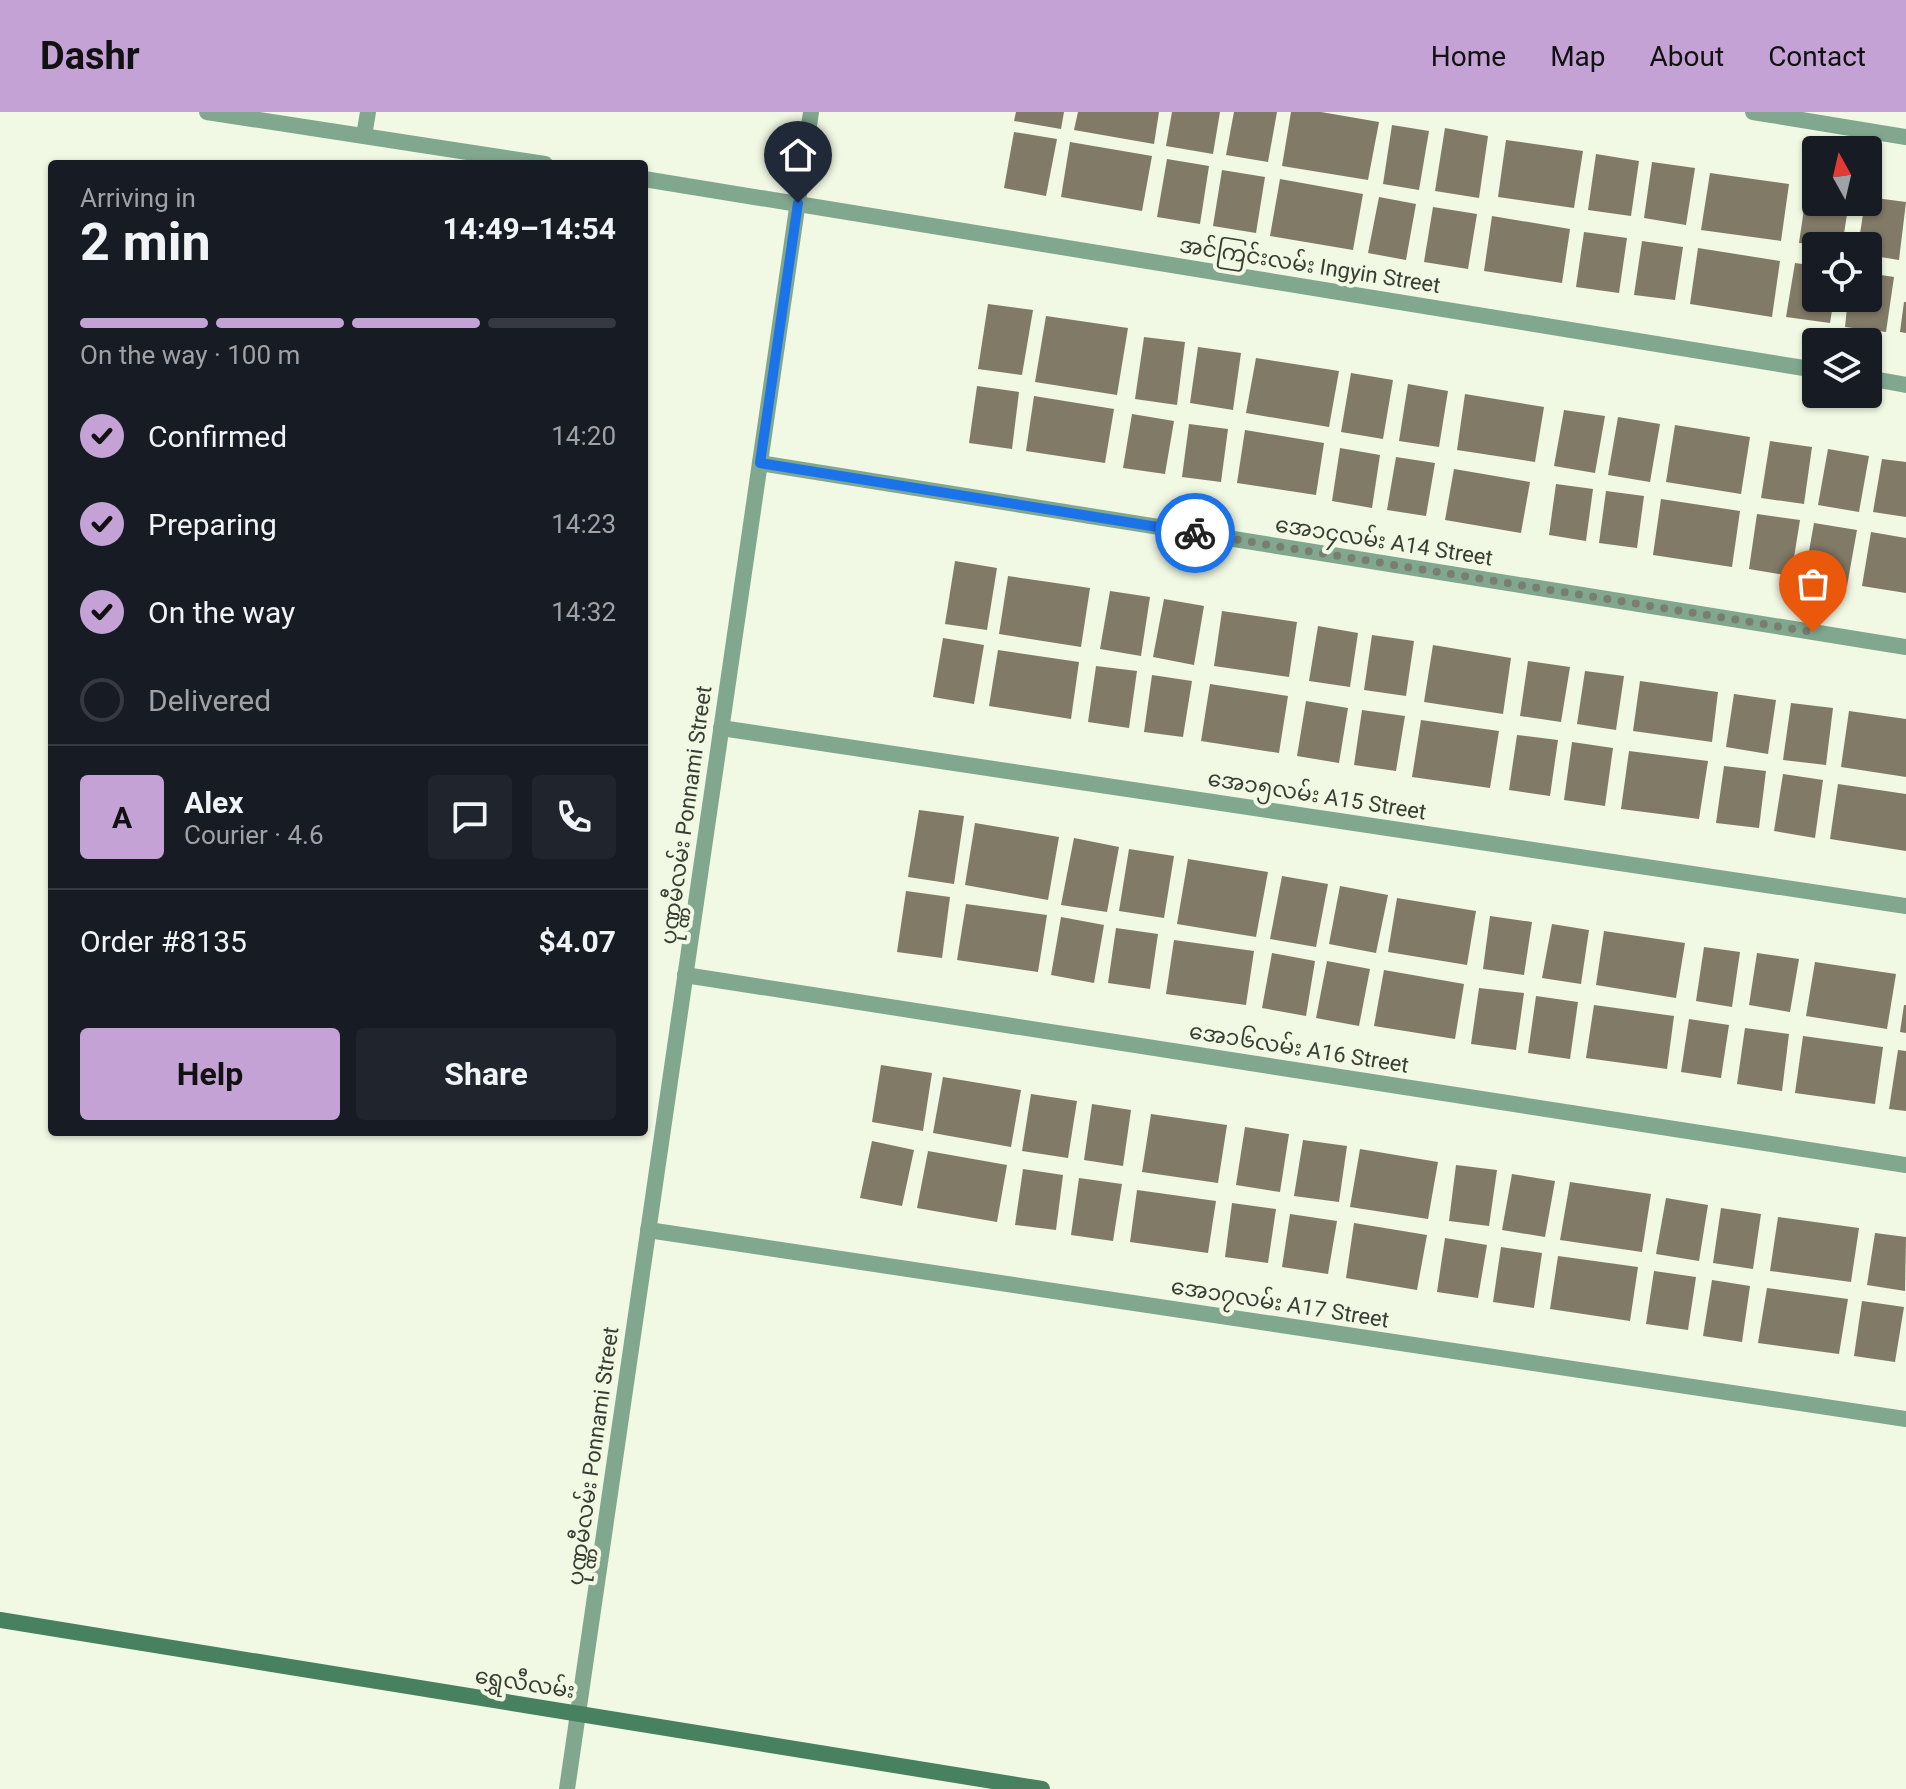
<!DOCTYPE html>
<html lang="en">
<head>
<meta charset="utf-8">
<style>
  :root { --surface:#171b24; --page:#20242c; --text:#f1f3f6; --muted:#9ea1a6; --line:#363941; --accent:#c5a2d6 }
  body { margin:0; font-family:Roboto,"Noto Sans Myanmar",sans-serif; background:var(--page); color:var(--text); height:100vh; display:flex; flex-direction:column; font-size:30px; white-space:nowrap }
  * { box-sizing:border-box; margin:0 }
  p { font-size:26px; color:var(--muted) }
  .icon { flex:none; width:44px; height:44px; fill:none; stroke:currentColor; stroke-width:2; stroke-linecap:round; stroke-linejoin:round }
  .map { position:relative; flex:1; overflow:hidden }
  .details { position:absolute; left:48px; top:48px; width:600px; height:976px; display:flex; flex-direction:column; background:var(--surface); border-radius:8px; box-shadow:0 2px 6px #0004 }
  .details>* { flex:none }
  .needle { width:52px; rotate:352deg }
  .controls { position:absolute; left:1802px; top:24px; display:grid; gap:16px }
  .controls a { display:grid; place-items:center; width:80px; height:80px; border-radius:8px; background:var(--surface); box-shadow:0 2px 6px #0004; font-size:40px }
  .pin { position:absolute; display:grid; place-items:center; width:68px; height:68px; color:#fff; margin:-82px -34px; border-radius:50% 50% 50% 0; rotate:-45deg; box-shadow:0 0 8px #0007 }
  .pin .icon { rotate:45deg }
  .courier { position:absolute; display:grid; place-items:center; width:80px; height:80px; margin:-40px; border:6px solid #1a73e8; border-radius:50%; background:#fff; color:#222; box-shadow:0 2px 10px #0007 }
  .head em { font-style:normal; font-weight:700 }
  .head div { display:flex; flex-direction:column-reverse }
  .head { display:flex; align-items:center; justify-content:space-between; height:136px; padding:0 32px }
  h1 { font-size:52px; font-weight:700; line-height:60px }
  .bar { display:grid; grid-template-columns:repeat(4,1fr); gap:12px 8px; align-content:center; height:96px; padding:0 32px }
  .bar i { height:10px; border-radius:6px; background:var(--line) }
  .bar .selected { background:var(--accent) }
  .bar p { grid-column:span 4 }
  .line { display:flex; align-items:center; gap:20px; padding:0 32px; border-top:2px solid var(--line) }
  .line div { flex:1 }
  .round { display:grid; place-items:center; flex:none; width:84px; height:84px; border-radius:8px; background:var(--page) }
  ol { padding:0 32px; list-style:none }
  li { display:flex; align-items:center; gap:24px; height:88px }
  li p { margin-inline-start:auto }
  li .icon { padding:8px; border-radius:50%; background:var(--accent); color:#111; stroke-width:4 }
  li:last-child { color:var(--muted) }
  li i { width:44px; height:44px; border:4px solid var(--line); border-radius:50% }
  .cta { display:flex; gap:16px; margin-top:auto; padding:16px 32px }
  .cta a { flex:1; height:92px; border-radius:8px; background:var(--accent); color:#111; font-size:32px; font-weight:700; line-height:92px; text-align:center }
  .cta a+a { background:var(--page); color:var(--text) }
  header { display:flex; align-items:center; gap:48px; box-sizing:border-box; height:112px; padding:0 40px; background:var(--accent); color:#111 }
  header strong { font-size:38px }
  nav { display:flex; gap:44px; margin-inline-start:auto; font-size:28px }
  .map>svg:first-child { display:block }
  .building { fill:#817a67 }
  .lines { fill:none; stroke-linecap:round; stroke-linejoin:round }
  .street { stroke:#81a78f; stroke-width:16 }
  .secondary { stroke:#47815f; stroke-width:16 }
  .done { stroke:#7a7e71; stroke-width:8; stroke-dasharray:0 14.4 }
  .route { stroke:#1a73e8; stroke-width:10 }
  .labels { text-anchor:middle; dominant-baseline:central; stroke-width:8; stroke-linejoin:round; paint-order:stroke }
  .street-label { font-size:22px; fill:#3a3d34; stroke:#f1f8e3 }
</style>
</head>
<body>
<header>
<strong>Dashr</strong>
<nav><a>Home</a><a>Map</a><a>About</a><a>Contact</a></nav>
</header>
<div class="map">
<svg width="1906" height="1677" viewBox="0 0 1906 1677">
  <rect width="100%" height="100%" fill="#f1f8e3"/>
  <g class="building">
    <path d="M1016 0H1064L1061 17 1014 9Z"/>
    <path d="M1078 0H1159L1154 32 1074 18Z"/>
    <path d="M1172 0H1220L1213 42 1166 34Z"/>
    <path d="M1234 0H1277L1268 50 1226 43Z"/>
    <path d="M1291 0H1321L1379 10 1368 68 1282 54Z"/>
    <path d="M1392 13 1429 19 1419 78 1383 72Z"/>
    <path d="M1445 16 1488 24 1479 86 1435 79Z"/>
    <path d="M1014 20 1057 27 1046 84 1004 76Z"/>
    <path d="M1506 28 1583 39 1574 96 1498 85Z"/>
    <path d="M1070 30 1152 44 1142 99 1061 85Z"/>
    <path d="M1596 42 1639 49 1631 104 1588 98Z"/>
    <path d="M1167 47 1209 54 1200 112 1157 105Z"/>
    <path d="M1652 50 1695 56 1686 113 1644 106Z"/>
    <path d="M1222 58 1265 65 1256 121 1213 114Z"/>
    <path d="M1710 61 1789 72 1781 129 1701 118Z"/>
    <path d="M1280 67 1363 82 1353 138 1270 124Z"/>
    <path d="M1807 76 1816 77V90H1849L1842 134 1799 131Z"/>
    <path d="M1379 85 1416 92 1406 148 1368 141Z"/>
    <path d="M1868 85 1906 90 1899 148 1868 143V134H1858L1865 90H1868Z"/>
    <path d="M1433 95 1477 102 1468 157 1424 150Z"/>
    <path d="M1492 104 1570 117 1562 171 1484 159Z"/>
    <path d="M1584 120 1627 126 1619 181 1576 175Z"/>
    <path d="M1642 129 1683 135 1675 188 1634 183Z"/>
    <path d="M1698 136 1780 149 1772 205 1690 192Z"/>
    <path d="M1795 151 1816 154V186H1834L1830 211 1786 205Z"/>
    <path d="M1868 161 1894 165 1886 220 1845 215 1848 186H1868Z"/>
    <path d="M1904 190H1906V221L1900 220Z"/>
    <path d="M988 192 1033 198 1022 263 978 257Z"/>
    <path d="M1046 204 1128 216 1117 283 1035 270Z"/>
    <path d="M1144 225 1185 230 1177 293 1135 287Z"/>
    <path d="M1198 235 1241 241 1233 298 1190 291Z"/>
    <path d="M1256 246 1339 259 1329 315 1246 301Z"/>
    <path d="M1351 261 1393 268 1383 327 1341 320Z"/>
    <path d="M1408 272 1448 279 1439 335 1399 329Z"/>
    <path d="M977 274 1019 280 1012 337 969 331Z"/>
    <path d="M1465 282 1544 295 1535 350 1457 338Z"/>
    <path d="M1034 284 1114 297 1105 351 1026 339Z"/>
    <path d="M1564 298 1605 304 1595 361 1554 354Z"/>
    <path d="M1132 302 1174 309 1165 362 1123 356Z"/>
    <path d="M1618 305 1660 312 1650 370 1608 363Z"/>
    <path d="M1189 312 1228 317 1221 370 1182 365Z"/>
    <path d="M1675 313 1750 325 1741 382 1666 370Z"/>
    <path d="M1245 318 1324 331 1316 383 1237 371Z"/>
    <path d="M1770 329 1812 335 1804 392 1761 386Z"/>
    <path d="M1340 336 1380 343 1372 396 1332 389Z"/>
    <path d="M1828 337 1869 344 1859 400 1818 393Z"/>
    <path d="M1396 345 1435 351 1426 404 1387 398Z"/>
    <path d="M1882 347 1906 350V405L1873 400Z"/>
    <path d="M1454 357 1530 370 1521 421 1445 408Z"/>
    <path d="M1556 372 1593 377 1586 429 1549 423Z"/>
    <path d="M1606 379 1644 384 1637 436 1599 431Z"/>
    <path d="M1661 387 1740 399 1732 455 1653 443Z"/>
    <path d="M1757 402 1800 408 1791 464 1749 457Z"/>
    <path d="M1814 411 1857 418 1847 474 1804 467Z"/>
    <path d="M1871 420 1906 426V481L1862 474Z"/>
    <path d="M955 449 997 456 987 518 945 512Z"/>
    <path d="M1008 464 1090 476 1081 535 999 522Z"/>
    <path d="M1110 479 1150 485 1141 544 1100 537Z"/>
    <path d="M1164 487 1204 494 1194 553 1153 545Z"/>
    <path d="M1222 499 1297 510 1289 565 1214 554Z"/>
    <path d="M1318 514 1358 521 1350 575 1309 569Z"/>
    <path d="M1372 523 1414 529 1406 584 1364 578Z"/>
    <path d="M943 526 984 533 974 592 933 585Z"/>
    <path d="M1433 533 1511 546 1503 602 1424 590Z"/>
    <path d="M998 538 1079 550 1071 607 989 594Z"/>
    <path d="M1528 549 1570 555 1561 610 1520 604Z"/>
    <path d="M1096 554 1137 559 1129 616 1088 610Z"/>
    <path d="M1585 559 1624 564 1616 618 1577 612Z"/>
    <path d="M1152 563 1192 569 1183 625 1144 620Z"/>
    <path d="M1640 569 1718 580 1712 630 1633 619Z"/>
    <path d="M1210 572 1288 584 1279 641 1201 629Z"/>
    <path d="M1734 582 1776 588 1768 642 1726 635Z"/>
    <path d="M1306 589 1348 596 1339 651 1297 644Z"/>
    <path d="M1791 591 1833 596 1826 653 1783 648Z"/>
    <path d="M1362 598 1405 604 1396 659 1354 653Z"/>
    <path d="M1849 599 1906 607V665L1841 655Z"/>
    <path d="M1421 608 1499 619 1490 676 1412 665Z"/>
    <path d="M1517 623 1558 628 1550 684 1509 678Z"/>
    <path d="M1572 630 1613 636 1605 694 1564 688Z"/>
    <path d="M1629 639 1708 649 1699 707 1621 697Z"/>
    <path d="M1724 654 1766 659 1759 716 1716 711Z"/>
    <path d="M1783 662 1823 668 1815 726 1774 719Z"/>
    <path d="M1838 672 1906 682V739L1830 727Z"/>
    <path d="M919 698 964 704 954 772 908 765Z"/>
    <path d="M975 711 1059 725 1048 788 965 773Z"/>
    <path d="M1074 726 1119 735 1107 800 1061 793Z"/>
    <path d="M1129 737 1174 744 1164 806 1119 799Z"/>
    <path d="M1188 747 1268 760 1256 825 1177 812Z"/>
    <path d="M1282 764 1328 772 1316 835 1270 827Z"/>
    <path d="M1340 774 1388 783 1376 841 1329 832Z"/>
    <path d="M906 779 950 785 942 846 897 840Z"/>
    <path d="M1397 786 1476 799 1467 853 1388 840Z"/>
    <path d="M966 792 1047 803 1038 860 957 848Z"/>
    <path d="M1490 804 1532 810 1524 863 1483 857Z"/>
    <path d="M1061 805 1104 813 1094 871 1051 863Z"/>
    <path d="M1552 812 1589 818 1581 872 1542 866Z"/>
    <path d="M1116 816 1158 822 1150 877 1108 871Z"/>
    <path d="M1604 819 1685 831 1676 886 1596 873Z"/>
    <path d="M1174 828 1254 839 1246 893 1166 882Z"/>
    <path d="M1704 835 1740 840 1732 895 1696 889Z"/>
    <path d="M1272 841 1315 849 1306 904 1262 896Z"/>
    <path d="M1757 841 1799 847 1790 900 1749 893Z"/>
    <path d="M1327 849 1370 857 1359 914 1316 906Z"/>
    <path d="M1815 850 1896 862 1887 917 1806 904Z"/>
    <path d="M1384 858 1464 872 1455 927 1374 914Z"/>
    <path d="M1479 876 1524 881 1516 938 1471 932Z"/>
    <path d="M1536 884 1578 890 1570 947 1528 941Z"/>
    <path d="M1594 893 1674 904 1667 957 1586 946Z"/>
    <path d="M1904 893H1906V921L1900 920Z"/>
    <path d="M1689 907 1729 913 1721 966 1681 960Z"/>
    <path d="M1745 916 1789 922 1782 979 1737 972Z"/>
    <path d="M1803 924 1883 935 1875 992 1795 981Z"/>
    <path d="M1898 938 1906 939V999L1889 997Z"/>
    <path d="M881 953 932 961 923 1019 872 1010Z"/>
    <path d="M943 965 1021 978 1011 1035 933 1021Z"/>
    <path d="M1031 982 1077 989 1068 1046 1022 1039Z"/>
    <path d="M1092 992 1131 998 1123 1054 1084 1048Z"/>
    <path d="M1151 1002 1227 1013 1218 1071 1142 1060Z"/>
    <path d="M1245 1015 1289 1022 1280 1080 1236 1073Z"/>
    <path d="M1303 1028 1347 1034 1339 1090 1294 1084Z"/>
    <path d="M872 1029 914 1038 902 1094 860 1086Z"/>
    <path d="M1360 1037 1438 1050 1428 1107 1350 1095Z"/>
    <path d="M928 1039 1007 1053 997 1110 917 1096Z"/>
    <path d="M1456 1053 1497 1058 1489 1114 1449 1109Z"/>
    <path d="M1023 1057 1063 1063 1056 1118 1015 1113Z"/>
    <path d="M1512 1062 1555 1069 1545 1125 1502 1118Z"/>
    <path d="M1079 1066 1122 1072 1113 1129 1071 1123Z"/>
    <path d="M1570 1070 1651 1082 1642 1140 1560 1128Z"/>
    <path d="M1137 1078 1216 1089 1208 1141 1130 1130Z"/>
    <path d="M1666 1086 1708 1093 1699 1149 1656 1142Z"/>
    <path d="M1232 1091 1276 1097 1268 1151 1225 1145Z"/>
    <path d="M1721 1096 1761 1102 1753 1157 1713 1151Z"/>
    <path d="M1290 1102 1337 1109 1328 1162 1282 1155Z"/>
    <path d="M1778 1105 1859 1116 1851 1170 1770 1159Z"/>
    <path d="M1354 1111 1427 1123 1417 1178 1346 1166Z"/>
    <path d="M1875 1121 1906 1125 1905 1179 1867 1173Z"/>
    <path d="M1445 1126 1487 1133 1478 1186 1437 1180Z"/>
    <path d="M1501 1135 1542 1141 1534 1196 1493 1190Z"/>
    <path d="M1558 1144 1638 1155 1630 1209 1550 1197Z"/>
    <path d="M1654 1159 1696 1165 1688 1218 1646 1212Z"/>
    <path d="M1712 1168 1750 1174 1742 1230 1703 1224Z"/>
    <path d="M1767 1176 1848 1187 1839 1242 1758 1231Z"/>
    <path d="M1862 1189 1904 1195 1895 1250 1854 1244Z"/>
  </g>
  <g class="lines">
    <g class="street">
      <path d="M207 0 545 52"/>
      <path d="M1753 0 1906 25"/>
      <path d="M364 24 368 0"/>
      <path d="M644 67 1816 258"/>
      <path d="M1868 266 1906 273"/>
      <path d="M760 351 1906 535"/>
      <path d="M721 616 1906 794"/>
      <path d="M685 863 1906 1053"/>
      <path d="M648 1118 1906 1307"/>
      <path d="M567 1677 811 0"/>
    </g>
    <path class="secondary" d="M0 1508 1042 1677"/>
  </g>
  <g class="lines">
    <path class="done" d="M1195 421 1813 520"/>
    <path class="route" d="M798 91 760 351 1195 421"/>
  </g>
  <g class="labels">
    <g class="street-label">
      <text transform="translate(1310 153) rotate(9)">အင်ကြင်းလမ်း Ingyin Street</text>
      <text transform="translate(1384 429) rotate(9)">အေ၁၄လမ်း A14 Street</text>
      <text transform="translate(1317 683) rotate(9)">အေ၁၅လမ်း A15 Street</text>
      <text transform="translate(686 703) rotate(-82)">ပုဏ္ဏမီလမ်း Ponnami Street</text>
      <text transform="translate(1299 936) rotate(9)">အေ၁၆လမ်း A16 Street</text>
      <text transform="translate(1280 1191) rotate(9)">အေ၁၇လမ်း A17 Street</text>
      <text transform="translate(593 1344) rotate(-82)">ပုဏ္ဏမီလမ်း Ponnami Street</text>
      <text transform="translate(525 1571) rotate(9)">ရွှေလီလမ်း</text>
    </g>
  </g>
</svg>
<div class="controls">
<a><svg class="needle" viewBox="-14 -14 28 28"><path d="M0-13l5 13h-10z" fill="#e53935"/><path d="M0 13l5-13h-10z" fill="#9ea1a6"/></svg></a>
<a><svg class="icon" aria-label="locate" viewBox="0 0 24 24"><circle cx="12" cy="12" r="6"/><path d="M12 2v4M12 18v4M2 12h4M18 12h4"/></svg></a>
<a><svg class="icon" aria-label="layers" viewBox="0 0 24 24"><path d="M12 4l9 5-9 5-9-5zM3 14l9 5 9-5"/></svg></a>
</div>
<div class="pin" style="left:1813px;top:520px;background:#ea580c"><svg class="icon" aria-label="bag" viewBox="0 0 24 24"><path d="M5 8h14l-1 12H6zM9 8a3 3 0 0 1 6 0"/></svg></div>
<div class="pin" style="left:798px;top:91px;background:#1f2937"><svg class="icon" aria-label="home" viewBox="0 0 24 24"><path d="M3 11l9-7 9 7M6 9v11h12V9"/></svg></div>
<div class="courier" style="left:1195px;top:421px"><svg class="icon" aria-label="bike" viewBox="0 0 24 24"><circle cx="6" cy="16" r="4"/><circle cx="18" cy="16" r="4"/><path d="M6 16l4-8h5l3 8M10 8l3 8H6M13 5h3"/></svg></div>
<section class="details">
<div class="head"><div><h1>2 min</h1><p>Arriving in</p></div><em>14:49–14:54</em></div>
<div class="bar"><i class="selected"></i><i class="selected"></i><i class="selected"></i><i></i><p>On the way · 100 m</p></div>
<ol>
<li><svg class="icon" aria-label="check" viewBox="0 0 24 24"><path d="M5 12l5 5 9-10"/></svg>Confirmed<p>14:20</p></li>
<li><svg class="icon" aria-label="check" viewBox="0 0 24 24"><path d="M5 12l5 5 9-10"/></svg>Preparing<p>14:23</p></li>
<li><svg class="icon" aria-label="check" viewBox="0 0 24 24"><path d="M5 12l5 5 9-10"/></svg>On the way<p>14:32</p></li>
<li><i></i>Delivered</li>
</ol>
<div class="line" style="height:144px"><b class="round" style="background:var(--accent);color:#111">A</b><div><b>Alex</b><p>Courier · 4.6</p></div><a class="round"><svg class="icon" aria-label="chat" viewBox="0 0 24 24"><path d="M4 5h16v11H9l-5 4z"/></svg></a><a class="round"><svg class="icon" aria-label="phone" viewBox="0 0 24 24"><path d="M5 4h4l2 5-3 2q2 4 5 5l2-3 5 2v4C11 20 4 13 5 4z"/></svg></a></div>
<div class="line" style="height:104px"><div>Order #8135</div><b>$4.07</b></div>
<div class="cta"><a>Help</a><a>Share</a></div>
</section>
</div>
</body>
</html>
